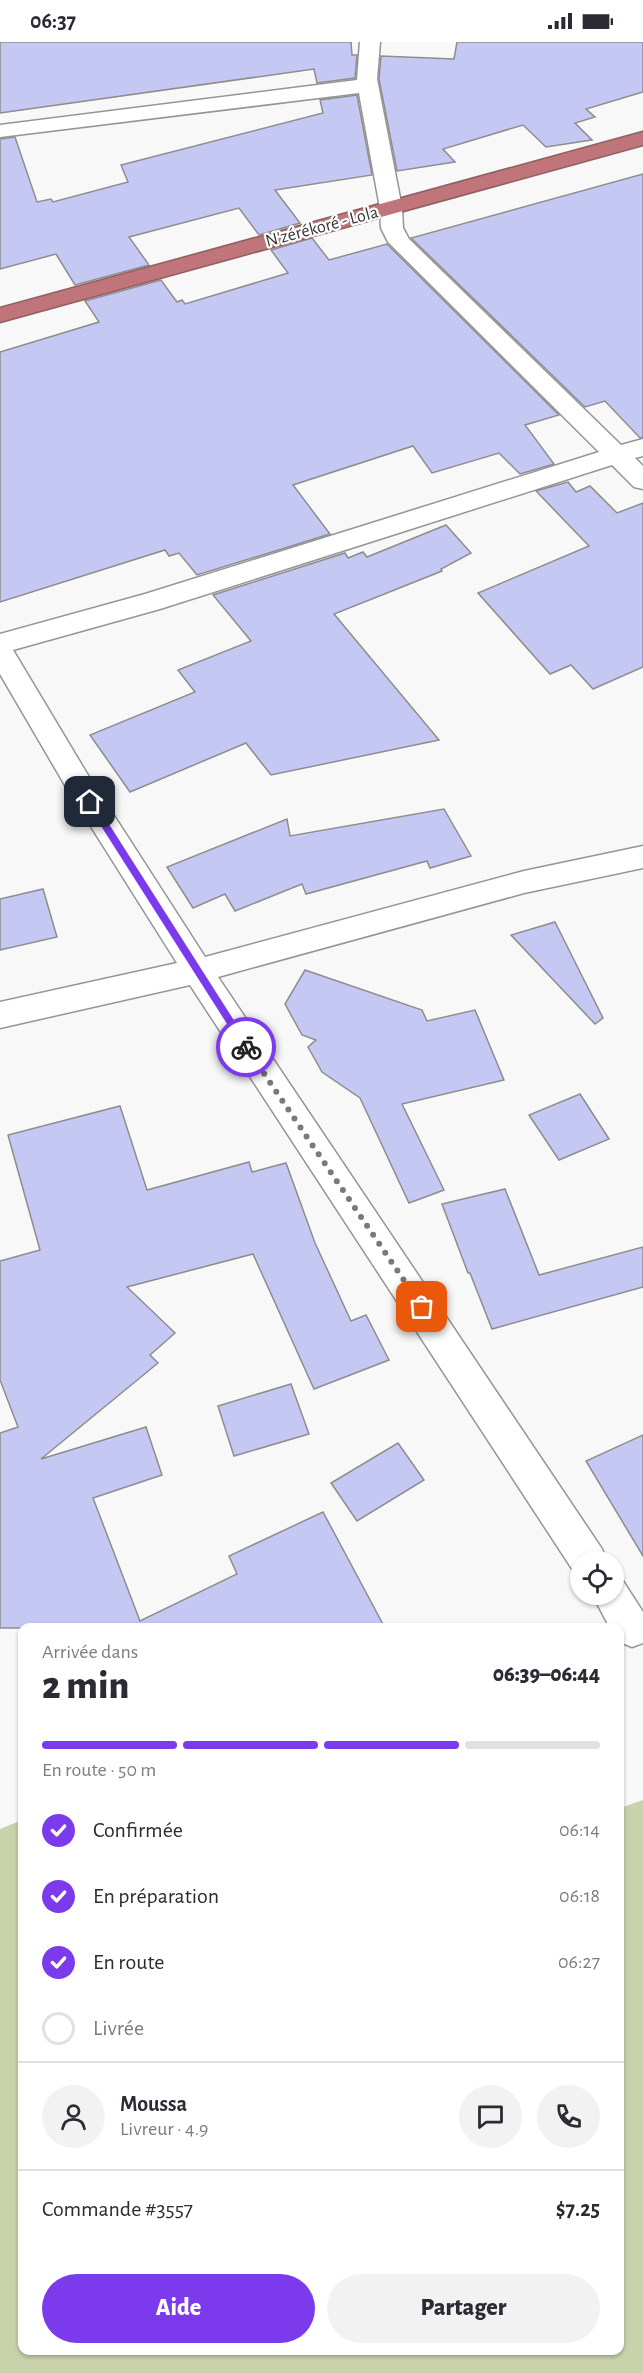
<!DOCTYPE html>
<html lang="fr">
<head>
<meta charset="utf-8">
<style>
  :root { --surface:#fff; --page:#f2f2f3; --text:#2b2b33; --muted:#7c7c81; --line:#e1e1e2; --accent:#7c3aed }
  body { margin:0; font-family:"Alegreya Sans",sans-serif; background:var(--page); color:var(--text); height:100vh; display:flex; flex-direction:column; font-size:22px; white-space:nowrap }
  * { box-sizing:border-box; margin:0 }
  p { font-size:20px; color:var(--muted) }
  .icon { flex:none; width:33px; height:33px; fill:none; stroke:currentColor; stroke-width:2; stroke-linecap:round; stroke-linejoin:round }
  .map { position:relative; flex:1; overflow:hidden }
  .drawer { position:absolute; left:18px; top:1581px; width:606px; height:732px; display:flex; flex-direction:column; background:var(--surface); border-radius:12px; box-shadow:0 2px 4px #0004 }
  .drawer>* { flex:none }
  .tools { position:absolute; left:570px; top:1509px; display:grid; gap:12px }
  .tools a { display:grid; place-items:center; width:54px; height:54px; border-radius:50%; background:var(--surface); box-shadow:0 2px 4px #0004; font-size:30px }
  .pin { position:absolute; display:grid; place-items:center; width:51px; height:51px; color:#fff; margin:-26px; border-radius:12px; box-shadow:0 3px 9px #0006 }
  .courier { position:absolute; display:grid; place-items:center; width:60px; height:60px; margin:-30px; border:4px solid #7c3aed; border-radius:50%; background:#fff; color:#222; box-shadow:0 2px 8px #0007 }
  .head em { font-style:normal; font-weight:800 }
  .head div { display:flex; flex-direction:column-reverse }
  .head { display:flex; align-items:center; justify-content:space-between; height:102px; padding:0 24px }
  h1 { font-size:39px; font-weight:800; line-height:45px }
  .bar { display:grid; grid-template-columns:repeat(4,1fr); gap:9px 6px; align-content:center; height:72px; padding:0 24px }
  .bar i { height:8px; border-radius:4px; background:var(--line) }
  .bar .selected { background:var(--accent) }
  .bar p { grid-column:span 4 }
  .line { display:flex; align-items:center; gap:15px; padding:0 24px; border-top:2px solid var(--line) }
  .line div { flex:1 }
  .round { display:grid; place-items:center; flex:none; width:63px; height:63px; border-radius:32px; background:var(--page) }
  ol { padding:0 24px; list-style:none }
  li { display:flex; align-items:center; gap:18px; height:66px }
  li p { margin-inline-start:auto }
  li .icon { padding:6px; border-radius:50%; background:var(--accent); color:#fff; stroke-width:4 }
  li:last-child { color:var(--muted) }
  li i { width:33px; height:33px; border:3px solid var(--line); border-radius:50% }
  .cta { display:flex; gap:12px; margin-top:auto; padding:12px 24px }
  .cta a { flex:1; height:69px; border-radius:36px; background:var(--accent); color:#fff; font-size:24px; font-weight:800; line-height:69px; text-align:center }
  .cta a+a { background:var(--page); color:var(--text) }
  .status { display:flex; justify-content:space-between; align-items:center; height:42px; padding:0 30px; background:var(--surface); direction:ltr }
  .status svg { height:16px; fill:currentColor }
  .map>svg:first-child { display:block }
  .green { fill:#c9d2ab }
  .building { fill:#c6c8f4; stroke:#8d8d8e; stroke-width:1.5 }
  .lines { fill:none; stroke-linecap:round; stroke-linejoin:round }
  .street-casing { stroke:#959596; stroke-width:3 }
  .highway-casing { stroke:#8f5f62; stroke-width:3 }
  .street { fill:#fff; fill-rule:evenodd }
  .highway { fill:#bf7579; fill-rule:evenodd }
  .route { fill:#7c3aed }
  .done { stroke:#7a7a7a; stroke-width:6; stroke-dasharray:0 10.8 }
  .labels { text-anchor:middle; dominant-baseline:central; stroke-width:4.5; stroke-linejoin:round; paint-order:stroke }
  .far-street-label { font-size:18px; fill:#363636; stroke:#fff }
</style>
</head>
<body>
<div class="status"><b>06:37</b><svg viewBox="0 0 49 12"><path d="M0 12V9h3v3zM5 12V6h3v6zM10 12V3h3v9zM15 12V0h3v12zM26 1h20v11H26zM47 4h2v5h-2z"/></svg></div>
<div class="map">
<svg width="643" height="2331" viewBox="0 0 643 2331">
  <rect width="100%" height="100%" fill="#f8f8f9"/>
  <path class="green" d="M643 1758V2331H0V1787L22 1778V2308H620V1766Z"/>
  <g class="building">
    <path d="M0 0H351L352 13H357L355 36 317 41 314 27 0 71Z"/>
    <path d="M457 0H643V50L586 67 595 75 575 81 592 98 546 105 523 83 443 107 455 120 397 129 379 37 381 14 454 17Z"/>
    <path d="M357 53 372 133 275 148 300 181 259 193 239 166 129 195 149 223 75 243 56 212 0 227V97L15 95 37 160 51 157 53 160 128 140 121 123 323 71 320 58Z"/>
    <path d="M643 132V395L640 396 605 359 585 365 411 196Z"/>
    <path d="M312 196 329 218 387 202 559 373 525 383 554 422 520 432 499 411 432 431 413 404 293 443 330 492 197 533 179 511 169 514 165 508 0 560V310L99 280 85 259 161 238 177 260 182 258 185 262 288 231 271 208Z"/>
    <path d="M568 440 576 450 590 444 617 471 643 461V625L593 647 571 623 550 632 478 551 589 504 536 449Z"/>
    <path d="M446 483 471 511 441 527 442 529 334 572 439 698 271 733 246 701 130 750 90 693 195 650 178 628 251 599 213 553 345 511 348 516 363 510 367 515Z"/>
    <path d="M444 767 471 814 430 826 427 819 306 852 302 842 235 869 225 852 193 866 167 825 287 777 290 794Z"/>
    <path d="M43 847 57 895 0 908V857Z"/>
    <path d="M555 880 603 976 595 982 511 893Z"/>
    <path d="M305 928 422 968 427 979 475 968 504 1038 402 1062 444 1148 409 1161 360 1056 322 1030 308 1005 316 998 302 993 285 962Z"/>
    <path d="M580 1052 609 1097 559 1118 529 1073Z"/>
    <path d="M120 1064 147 1148 249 1120 252 1130 286 1121 315 1201 351 1279 366 1273 389 1318 314 1347 253 1212 127 1245 175 1291 150 1313 158 1321 41 1417 146 1385 162 1433 93 1456 140 1579 237 1532 229 1514 323 1470 385 1586H0V1391L18 1385 0 1338V1219L40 1208 8 1093Z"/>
    <path d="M505 1147 539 1233 643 1205V1245L492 1287 470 1231H468L442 1162Z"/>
    <path d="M291 1342 309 1392 234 1414 218 1364Z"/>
    <path d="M643 1393V1514L586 1419Z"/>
    <path d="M398 1401 424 1438 357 1479 331 1441Z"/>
  </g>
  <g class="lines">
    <defs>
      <g id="street">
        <path d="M360 0H380L377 37 402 166 403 186 409 197 621 403 643 397V414L635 416 643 424V447L634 445 612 423 160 567 13 608 86 730 205 915 524 829 643 804V826L524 851 218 935 602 1507 607 1520H580V1534L576 1533 190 943 0 986V960L177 921 66 745 0 632V592L145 552 599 410 388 200 381 186 380 166 359 51 0 95V83L357 38Z"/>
        <path d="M614 1535 623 1539 643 1570V1601L632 1605 620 1600V1586H610L592 1552H614Z"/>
      </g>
      <path id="highway" d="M643 90V103L0 280V266Z"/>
    </defs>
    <use href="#street" class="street-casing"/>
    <use href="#highway" class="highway-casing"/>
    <use href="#street" class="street"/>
    <use href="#highway" class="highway"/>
  </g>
  <path class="route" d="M90 756 93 757 249 1002V1007H243L87 762 86 760Z"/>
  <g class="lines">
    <path class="done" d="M246 1005 422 1265"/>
  </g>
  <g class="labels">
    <g class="far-street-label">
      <text transform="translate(322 185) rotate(-15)">N'zérékoré - Lola</text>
    </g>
  </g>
</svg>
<div class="tools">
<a><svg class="icon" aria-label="locate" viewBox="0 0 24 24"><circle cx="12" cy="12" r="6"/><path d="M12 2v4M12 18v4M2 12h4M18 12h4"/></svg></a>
</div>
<div class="pin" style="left:422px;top:1265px;background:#ea580c"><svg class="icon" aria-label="bag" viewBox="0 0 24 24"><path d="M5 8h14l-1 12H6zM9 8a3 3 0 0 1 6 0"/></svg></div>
<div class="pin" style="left:90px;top:760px;background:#1f2937"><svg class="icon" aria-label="home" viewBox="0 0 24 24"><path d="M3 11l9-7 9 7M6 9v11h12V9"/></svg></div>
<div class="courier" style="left:246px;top:1005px"><svg class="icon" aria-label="bike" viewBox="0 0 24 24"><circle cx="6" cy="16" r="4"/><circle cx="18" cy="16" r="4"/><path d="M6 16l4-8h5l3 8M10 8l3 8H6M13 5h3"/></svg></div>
<section class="drawer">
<div class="head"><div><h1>2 min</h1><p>Arrivée dans</p></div><em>06:39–06:44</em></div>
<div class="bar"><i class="selected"></i><i class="selected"></i><i class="selected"></i><i></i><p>En route · 50 m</p></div>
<ol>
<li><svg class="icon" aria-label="check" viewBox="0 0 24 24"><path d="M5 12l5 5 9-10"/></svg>Confirmée<p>06:14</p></li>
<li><svg class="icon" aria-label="check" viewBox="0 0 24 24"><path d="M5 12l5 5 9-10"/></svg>En préparation<p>06:18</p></li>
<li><svg class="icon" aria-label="check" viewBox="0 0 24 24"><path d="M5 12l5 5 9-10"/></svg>En route<p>06:27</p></li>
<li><i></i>Livrée</li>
</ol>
<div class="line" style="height:108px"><a class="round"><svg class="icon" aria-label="person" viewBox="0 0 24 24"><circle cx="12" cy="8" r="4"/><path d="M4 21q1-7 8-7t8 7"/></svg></a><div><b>Moussa</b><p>Livreur · 4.9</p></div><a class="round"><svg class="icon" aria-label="chat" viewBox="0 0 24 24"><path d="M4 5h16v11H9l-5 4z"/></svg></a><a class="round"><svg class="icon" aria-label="phone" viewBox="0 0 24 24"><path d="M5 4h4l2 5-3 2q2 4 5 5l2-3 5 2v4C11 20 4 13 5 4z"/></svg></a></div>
<div class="line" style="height:78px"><div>Commande #3557</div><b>$7.25</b></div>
<div class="cta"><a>Aide</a><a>Partager</a></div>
</section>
</div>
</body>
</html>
